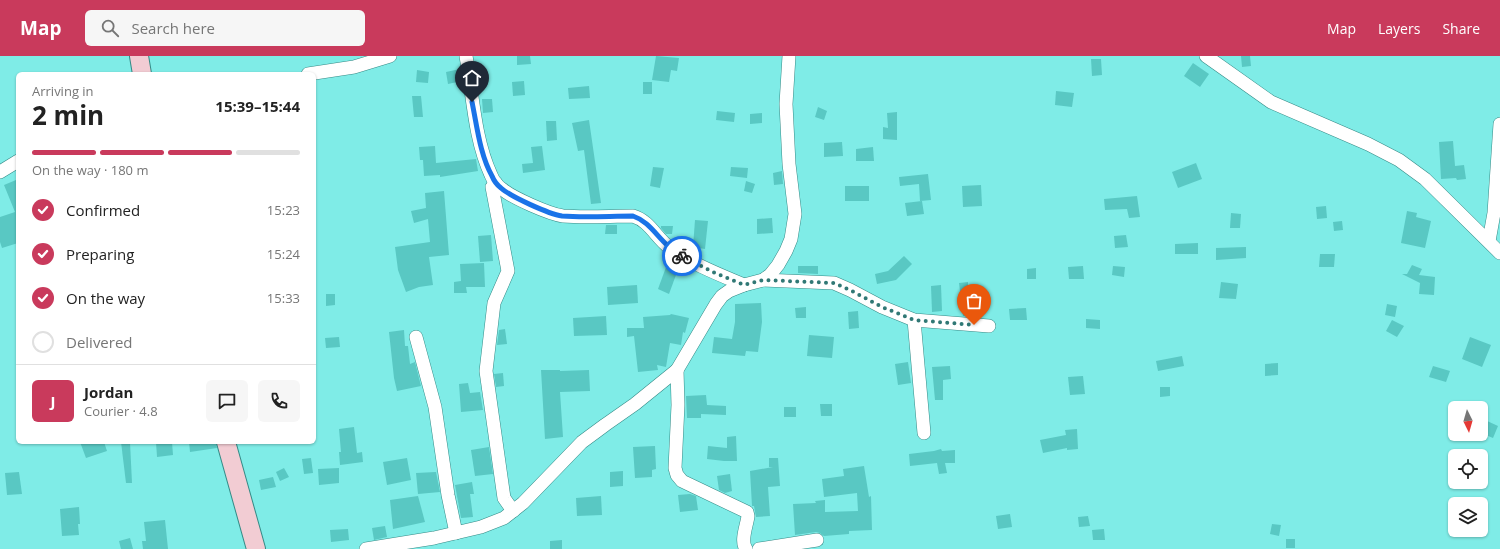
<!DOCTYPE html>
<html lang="en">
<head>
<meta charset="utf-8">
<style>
  :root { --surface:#fff; --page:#f6f6f6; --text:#222; --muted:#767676; --line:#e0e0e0; --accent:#c93a5c }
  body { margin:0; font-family:"Open Sans",sans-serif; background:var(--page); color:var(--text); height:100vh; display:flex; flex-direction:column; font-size:15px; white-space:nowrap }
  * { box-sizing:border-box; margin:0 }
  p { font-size:13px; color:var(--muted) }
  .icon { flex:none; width:22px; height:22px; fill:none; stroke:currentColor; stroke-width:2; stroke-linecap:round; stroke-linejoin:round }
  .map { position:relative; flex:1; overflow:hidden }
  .sheet { position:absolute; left:16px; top:16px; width:300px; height:372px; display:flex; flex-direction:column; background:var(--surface); border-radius:6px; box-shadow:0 1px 3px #0004 }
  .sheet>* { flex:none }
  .needle { width:26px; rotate:175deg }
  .fabs { position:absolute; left:1448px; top:345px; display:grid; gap:8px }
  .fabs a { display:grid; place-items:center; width:40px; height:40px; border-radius:6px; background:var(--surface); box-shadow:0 1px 3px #0004; font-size:20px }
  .pin { position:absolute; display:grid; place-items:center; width:34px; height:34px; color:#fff; margin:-41px -17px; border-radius:50% 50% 50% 0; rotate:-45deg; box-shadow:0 0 4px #0007 }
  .pin .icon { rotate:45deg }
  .courier { position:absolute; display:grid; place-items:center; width:40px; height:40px; margin:-20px; border:3px solid #1a73e8; border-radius:50%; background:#fff; color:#222; box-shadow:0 1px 5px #0007 }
  .headline em { font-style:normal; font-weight:700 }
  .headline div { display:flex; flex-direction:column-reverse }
  .headline { display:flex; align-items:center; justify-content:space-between; height:68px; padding:0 16px }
  h1 { font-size:26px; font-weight:700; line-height:30px }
  .bar { display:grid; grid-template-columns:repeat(4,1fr); gap:6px 4px; align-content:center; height:48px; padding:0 16px }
  .bar i { height:5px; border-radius:3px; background:var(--line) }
  .bar .current { background:var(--accent) }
  .bar p { grid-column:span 4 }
  .line { display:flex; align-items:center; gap:10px; padding:0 16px; border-top:1px solid var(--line) }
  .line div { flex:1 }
  .round { display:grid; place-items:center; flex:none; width:42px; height:42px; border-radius:6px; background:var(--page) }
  ol { padding:0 16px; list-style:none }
  li { display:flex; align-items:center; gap:12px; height:44px }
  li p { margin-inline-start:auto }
  li .icon { padding:4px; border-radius:50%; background:var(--accent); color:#fff; stroke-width:4 }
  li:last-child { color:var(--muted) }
  li i { width:22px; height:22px; border:2px solid var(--line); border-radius:50% }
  header { display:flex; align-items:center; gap:24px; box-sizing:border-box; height:56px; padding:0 20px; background:var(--accent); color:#fff }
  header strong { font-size:19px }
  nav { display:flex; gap:22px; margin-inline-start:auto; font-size:14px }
  .search { width:280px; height:36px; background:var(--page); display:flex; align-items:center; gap:10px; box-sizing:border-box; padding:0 14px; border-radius:6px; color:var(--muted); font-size:15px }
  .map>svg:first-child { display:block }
  .building { fill:#59c8c3 }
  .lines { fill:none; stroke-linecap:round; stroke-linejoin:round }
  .minor-casing { stroke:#358a86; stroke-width:14 }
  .secondary-casing { stroke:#358a86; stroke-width:20 }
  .minor { stroke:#fff; stroke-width:13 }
  .secondary { stroke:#f2ccd3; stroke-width:18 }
  .done { stroke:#307875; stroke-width:4; stroke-dasharray:0 7.2 }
  .route { stroke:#1a73e8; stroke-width:5 }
</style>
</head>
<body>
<header>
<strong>Map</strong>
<div class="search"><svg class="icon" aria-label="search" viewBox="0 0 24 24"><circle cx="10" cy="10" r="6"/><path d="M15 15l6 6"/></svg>Search here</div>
<nav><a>Map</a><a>Layers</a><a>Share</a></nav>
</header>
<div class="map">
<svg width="1500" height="493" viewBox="0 0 1500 493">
  <rect width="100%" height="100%" fill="#7fece7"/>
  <g class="building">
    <path d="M517 0H530L531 8 517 9Z"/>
    <path d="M656 0 679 2 677 15 671 14 669 26 652 24Z"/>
    <path d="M1241 0H1250L1251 10 1242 11Z"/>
    <path d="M1091 3H1101L1102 19 1092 20Z"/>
    <path d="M1193 7 1209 18 1200 31 1184 20Z"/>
    <path d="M460 13 462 25 448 28 446 16Z"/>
    <path d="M417 14 429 16 428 27 416 26Z"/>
    <path d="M524 25 525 39 513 40 512 26Z"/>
    <rect x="643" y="26" width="9" height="12"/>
    <path d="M589 30 590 42 569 43 568 32Z"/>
    <path d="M1056 35 1074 37 1072 51 1055 49Z"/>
    <path d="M412 40H421L423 61H414Z"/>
    <path d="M482 43H492L493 56 483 57Z"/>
    <path d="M818 51 827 55 824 64 815 61Z"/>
    <path d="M717 55 735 57 734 66 716 64Z"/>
    <path d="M897 56V84L883 83V71L888 72 887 57Z"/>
    <path d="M762 57V67L750 68V58Z"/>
    <path d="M589 64 601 147 591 148 584 94 578 95 572 67Z"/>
    <path d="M546 65H556L557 84 547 85Z"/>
    <path d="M1453 85 1455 110 1464 109 1466 123 1457 124 1456 122 1441 123 1439 86Z"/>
    <path d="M842 86 843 100 824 101V87Z"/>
    <path d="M435 90 436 107 476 103 478 115 440 121V119L424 120 423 104H420L419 91Z"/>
    <path d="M542 90 545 114 523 117 522 108 533 107 531 91Z"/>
    <path d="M873 91 874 105H856V93Z"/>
    <path d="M1196 107 1202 123 1178 132 1172 116Z"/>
    <path d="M653 111 664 112 660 132 650 130Z"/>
    <path d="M731 111 748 112 747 122 730 120Z"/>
    <path d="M782 115 783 128 774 129 773 117Z"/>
    <path d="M928 118 931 144 920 145 919 128 900 130 899 121Z"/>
    <path d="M16 124 18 130V187L2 192 0 186V161L15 156 4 129Z"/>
    <path d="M746 125 755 128 752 137 744 135Z"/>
    <path d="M981 129 982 150 963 151 962 130Z"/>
    <rect x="845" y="130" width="24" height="15"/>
    <path d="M444 135 449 199 429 201 433 229 419 231 406 236 398 214 395 191 430 186 428 163 414 167 411 155 426 152 425 137Z"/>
    <path d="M1137 140 1140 161 1129 162 1127 153 1105 154 1104 143Z"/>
    <path d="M922 145 924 158 907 160 905 147Z"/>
    <path d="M1326 150 1327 162 1317 163 1316 151Z"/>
    <path d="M1407 155 1417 157 1416 161 1431 165 1425 192 1401 187Z"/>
    <path d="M1231 157 1241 158 1240 172H1230Z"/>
    <path d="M772 162 773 177 757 178V163Z"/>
    <path d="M695 164 708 165 705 193 693 191Z"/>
    <path d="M1342 165 1343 174 1334 175 1333 166Z"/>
    <path d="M606 169H617V178H605Z"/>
    <path d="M661 170H673L672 178H666L661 172Z"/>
    <path d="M491 179 493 205 480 206 478 180Z"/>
    <path d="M1126 179 1128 191 1115 192 1114 180Z"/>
    <path d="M1198 187V198H1175V188Z"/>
    <path d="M1246 191V202L1216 204V192Z"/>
    <path d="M1320 198H1335L1334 211H1319Z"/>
    <path d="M904 200 912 208 896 224 877 228 875 218 888 215Z"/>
    <path d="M669 203 680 208 669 238 658 233Z"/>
    <path d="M484 207 485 231H466L467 237H454V226L461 225 460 208Z"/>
    <path d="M1412 209 1422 213 1419 219 1435 221 1434 239 1419 238 1420 227 1402 218H1407Z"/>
    <path d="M798 210H818V218L798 217Z"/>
    <path d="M1083 210 1084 223H1069L1068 211Z"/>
    <path d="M1113 210 1125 211 1124 221 1112 219Z"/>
    <path d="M1036 212V223H1027V213Z"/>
    <path d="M968 226V237L977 236 980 261 963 260 959 227Z"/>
    <path d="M1221 226 1238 228 1236 243 1219 242Z"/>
    <path d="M637 229 638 247 608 249 607 231Z"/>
    <path d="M941 229 942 255 932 256 931 230Z"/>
    <path d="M326 238H335V249L326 250Z"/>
    <path d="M761 247 762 266 758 296 746 295 745 300 712 297 714 281 732 283 735 266V248Z"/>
    <path d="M1387 248 1397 250 1395 261 1385 259Z"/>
    <path d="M806 251V262H796L795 252Z"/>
    <path d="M1026 252 1027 264H1010L1009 253Z"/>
    <path d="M858 255 859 272 849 273 848 256Z"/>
    <path d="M671 258 689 262 685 277 683 276 681 289 670 287 666 311 657 309 658 314 638 316 634 280 627 281V272H644L643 261 670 259Z"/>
    <path d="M606 260 607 279 574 280 573 262Z"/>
    <path d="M1086 263 1100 264V273L1086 272Z"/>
    <path d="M1392 264 1404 270 1397 281 1386 275Z"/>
    <path d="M505 273 507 288 497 289 499 274Z"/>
    <path d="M404 274 405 290H408L410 308 415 306 421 330 397 335 394 322 389 276Z"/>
    <path d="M809 279 834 281 832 302 807 300Z"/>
    <path d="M339 281 340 291 326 292 325 282Z"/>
    <path d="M1470 281 1491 289 1482 311 1462 303Z"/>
    <path d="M1182 300 1184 310 1158 315 1156 305Z"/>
    <path d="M908 306 911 327 898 329 895 308Z"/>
    <path d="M1278 307V319L1265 320V308Z"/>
    <path d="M950 310 951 323 943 324V344H935L932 311Z"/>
    <path d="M1433 310 1450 315 1446 326 1429 321Z"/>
    <path d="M541 314H560V315L589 314 590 335 560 336 563 381 545 383Z"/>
    <path d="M503 317 504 330 496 331 494 318Z"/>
    <path d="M1083 320 1085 338 1070 339 1068 321Z"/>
    <path d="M468 327 470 337 480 336 483 354 461 356 459 328Z"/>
    <path d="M1160 331H1170V340L1160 341Z"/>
    <path d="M706 339 707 349 726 350V359L701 358V362H687L686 340Z"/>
    <path d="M820 348H832V360H821Z"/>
    <rect x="784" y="351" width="12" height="10"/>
    <path d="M1485 364 1498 370 1493 382 1481 377Z"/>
    <path d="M354 371 357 397 362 396 363 406 340 409 339 396H341L339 373Z"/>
    <path d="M1077 373 1078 393 1067 394V392L1043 397 1040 384 1066 379 1065 374Z"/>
    <path d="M736 380 737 405H724L707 403 708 390 727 392V381Z"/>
    <path d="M80 386H104L107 395 86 402Z"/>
    <path d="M121 386H130L132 427H126Z"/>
    <path d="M156 386H172L173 399 157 401Z"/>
    <path d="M189 386H216L217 392 190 396Z"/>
    <path d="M655 390 656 413 652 414V421L635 422 633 391Z"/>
    <path d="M489 391 493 418 475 420 471 394Z"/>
    <path d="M941 393 942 395 955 394V407H945L947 417 939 418 937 407 910 410 909 398 934 395Z"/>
    <path d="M311 402 313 417 304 418 302 403Z"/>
    <path d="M407 402 411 424 387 429 383 406Z"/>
    <path d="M769 402H778L780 430 768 431 770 460 756 461 754 450H752L750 415 773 411H769Z"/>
    <path d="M864 410 869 441 871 440 872 474 849 475V478L824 480 820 477 816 476 795 479 793 448 816 447 815 445 825 444V456L858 455 857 437 824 441 822 423 844 420 843 413Z"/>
    <path d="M284 412 289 421 280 425 276 416Z"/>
    <path d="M339 412V427L319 429 318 413Z"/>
    <path d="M623 415V430L610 431V416Z"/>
    <path d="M19 416 22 438 7 439 5 417Z"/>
    <path d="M436 416 440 436 418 438 416 417Z"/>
    <path d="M730 418 732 435 725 437 719 434 717 420Z"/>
    <path d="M273 421 276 431 261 434 259 424Z"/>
    <path d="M472 426 474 438H470L473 461 461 462 455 429Z"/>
    <path d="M690 438 696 440 698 454 680 456 678 439Z"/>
    <path d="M418 440 425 466 393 473 390 444Z"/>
    <path d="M601 440 602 459 577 460 576 442Z"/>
    <path d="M79 451 80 468H78L79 479 62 480 60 453Z"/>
    <path d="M1010 458 1012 471 998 473 996 460Z"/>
    <path d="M1088 460 1090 470 1079 471 1078 461Z"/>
    <path d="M165 464 168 493H143L142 485H146L144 466Z"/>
    <path d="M1272 468 1281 469 1279 480 1270 478Z"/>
    <path d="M385 470 387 481 374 484 372 472Z"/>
    <path d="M348 473 349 484 331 486 330 474Z"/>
    <path d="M1104 473 1105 484H1093L1092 474Z"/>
    <path d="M130 482 133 493H121L119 485Z"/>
    <rect x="1286" y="483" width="9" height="9"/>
    <path d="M562 484V493H550V485Z"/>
  </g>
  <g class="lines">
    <defs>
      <g id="minor">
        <path d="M466 0C473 39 474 82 491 119 493 124 497 130 502 133 513 142 549 158 563 160 586 162 610 160 633 160 650 165 656 182 670 192 692 208 718 218 744 229"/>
        <path d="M1206 0 1271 46 1368 88 1399 104 1425 123 1500 197"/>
        <path d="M308 18 354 11 390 0"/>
        <path d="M0 116 18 105"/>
        <path d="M496 127 492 131 508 215 494 247 486 315 504 442 513 455"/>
        <path d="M1489 185 1494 157 1500 68"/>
        <path d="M763 224 834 227 850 234 882 251 914 264 989 270"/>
        <path d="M914 264 924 377"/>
        <path d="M416 281 435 351 448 439 456 477"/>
        <path d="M677 314 678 349 675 412 677 419 682 425 747 456 748 460C747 469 740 485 746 493"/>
        <path d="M366 493 434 482 481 471 504 462 523 447 582 386 605 369 635 348 677 314 716 248 722 240 729 235 744 229 763 224 770 219 778 209 786 195 791 183 795 158 789 108 786 48 789 0"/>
        <path d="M759 493 817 484"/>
      </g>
      <g id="secondary">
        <path d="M139 0 142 18"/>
        <path d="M226 386 256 493"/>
      </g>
    </defs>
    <use href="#minor" class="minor-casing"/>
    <use href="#secondary" class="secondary-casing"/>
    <use href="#minor" class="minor"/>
    <use href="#secondary" class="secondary"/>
  </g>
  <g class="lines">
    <path class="done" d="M682 200 713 216 744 229 763 224 834 227 850 234 882 251 914 264 974 269"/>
    <path class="route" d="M472 46C477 70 480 99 492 120 494 125 497 129 501 132 511 141 549 158 562 160 585 162 610 160 633 160 648 165 656 179 667 189 671 194 677 197 682 200"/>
  </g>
</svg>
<div class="fabs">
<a><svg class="needle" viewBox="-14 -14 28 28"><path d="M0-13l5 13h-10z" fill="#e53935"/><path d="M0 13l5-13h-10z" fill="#767676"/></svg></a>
<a><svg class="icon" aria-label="locate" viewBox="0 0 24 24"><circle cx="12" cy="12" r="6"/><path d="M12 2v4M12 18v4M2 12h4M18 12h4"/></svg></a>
<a><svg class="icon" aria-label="layers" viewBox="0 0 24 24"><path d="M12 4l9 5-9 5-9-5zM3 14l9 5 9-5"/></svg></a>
</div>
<div class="pin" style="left:974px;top:269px;background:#ea580c"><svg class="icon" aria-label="bag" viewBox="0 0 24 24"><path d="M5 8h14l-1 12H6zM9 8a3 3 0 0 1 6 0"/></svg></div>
<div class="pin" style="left:472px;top:46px;background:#1f2937"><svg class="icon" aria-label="home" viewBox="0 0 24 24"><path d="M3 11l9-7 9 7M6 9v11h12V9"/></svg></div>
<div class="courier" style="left:682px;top:200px"><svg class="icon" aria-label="bike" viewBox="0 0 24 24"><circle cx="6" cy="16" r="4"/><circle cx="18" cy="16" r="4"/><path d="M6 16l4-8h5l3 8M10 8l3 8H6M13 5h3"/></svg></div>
<section class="sheet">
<div class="headline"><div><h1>2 min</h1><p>Arriving in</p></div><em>15:39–15:44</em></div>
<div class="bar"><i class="current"></i><i class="current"></i><i class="current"></i><i></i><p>On the way · 180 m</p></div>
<ol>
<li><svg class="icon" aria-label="check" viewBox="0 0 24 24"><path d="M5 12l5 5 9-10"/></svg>Confirmed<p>15:23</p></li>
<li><svg class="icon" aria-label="check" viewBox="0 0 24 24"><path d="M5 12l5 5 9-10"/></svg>Preparing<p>15:24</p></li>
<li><svg class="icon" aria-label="check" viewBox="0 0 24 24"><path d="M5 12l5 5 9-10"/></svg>On the way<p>15:33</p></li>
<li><i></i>Delivered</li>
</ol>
<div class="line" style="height:72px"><b class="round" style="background:var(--accent);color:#fff">J</b><div><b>Jordan</b><p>Courier · 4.8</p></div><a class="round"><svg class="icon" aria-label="chat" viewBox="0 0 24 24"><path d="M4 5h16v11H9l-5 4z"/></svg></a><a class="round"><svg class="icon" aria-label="phone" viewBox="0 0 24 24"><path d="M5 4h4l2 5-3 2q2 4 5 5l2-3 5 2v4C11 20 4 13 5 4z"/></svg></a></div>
</section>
</div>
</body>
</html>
